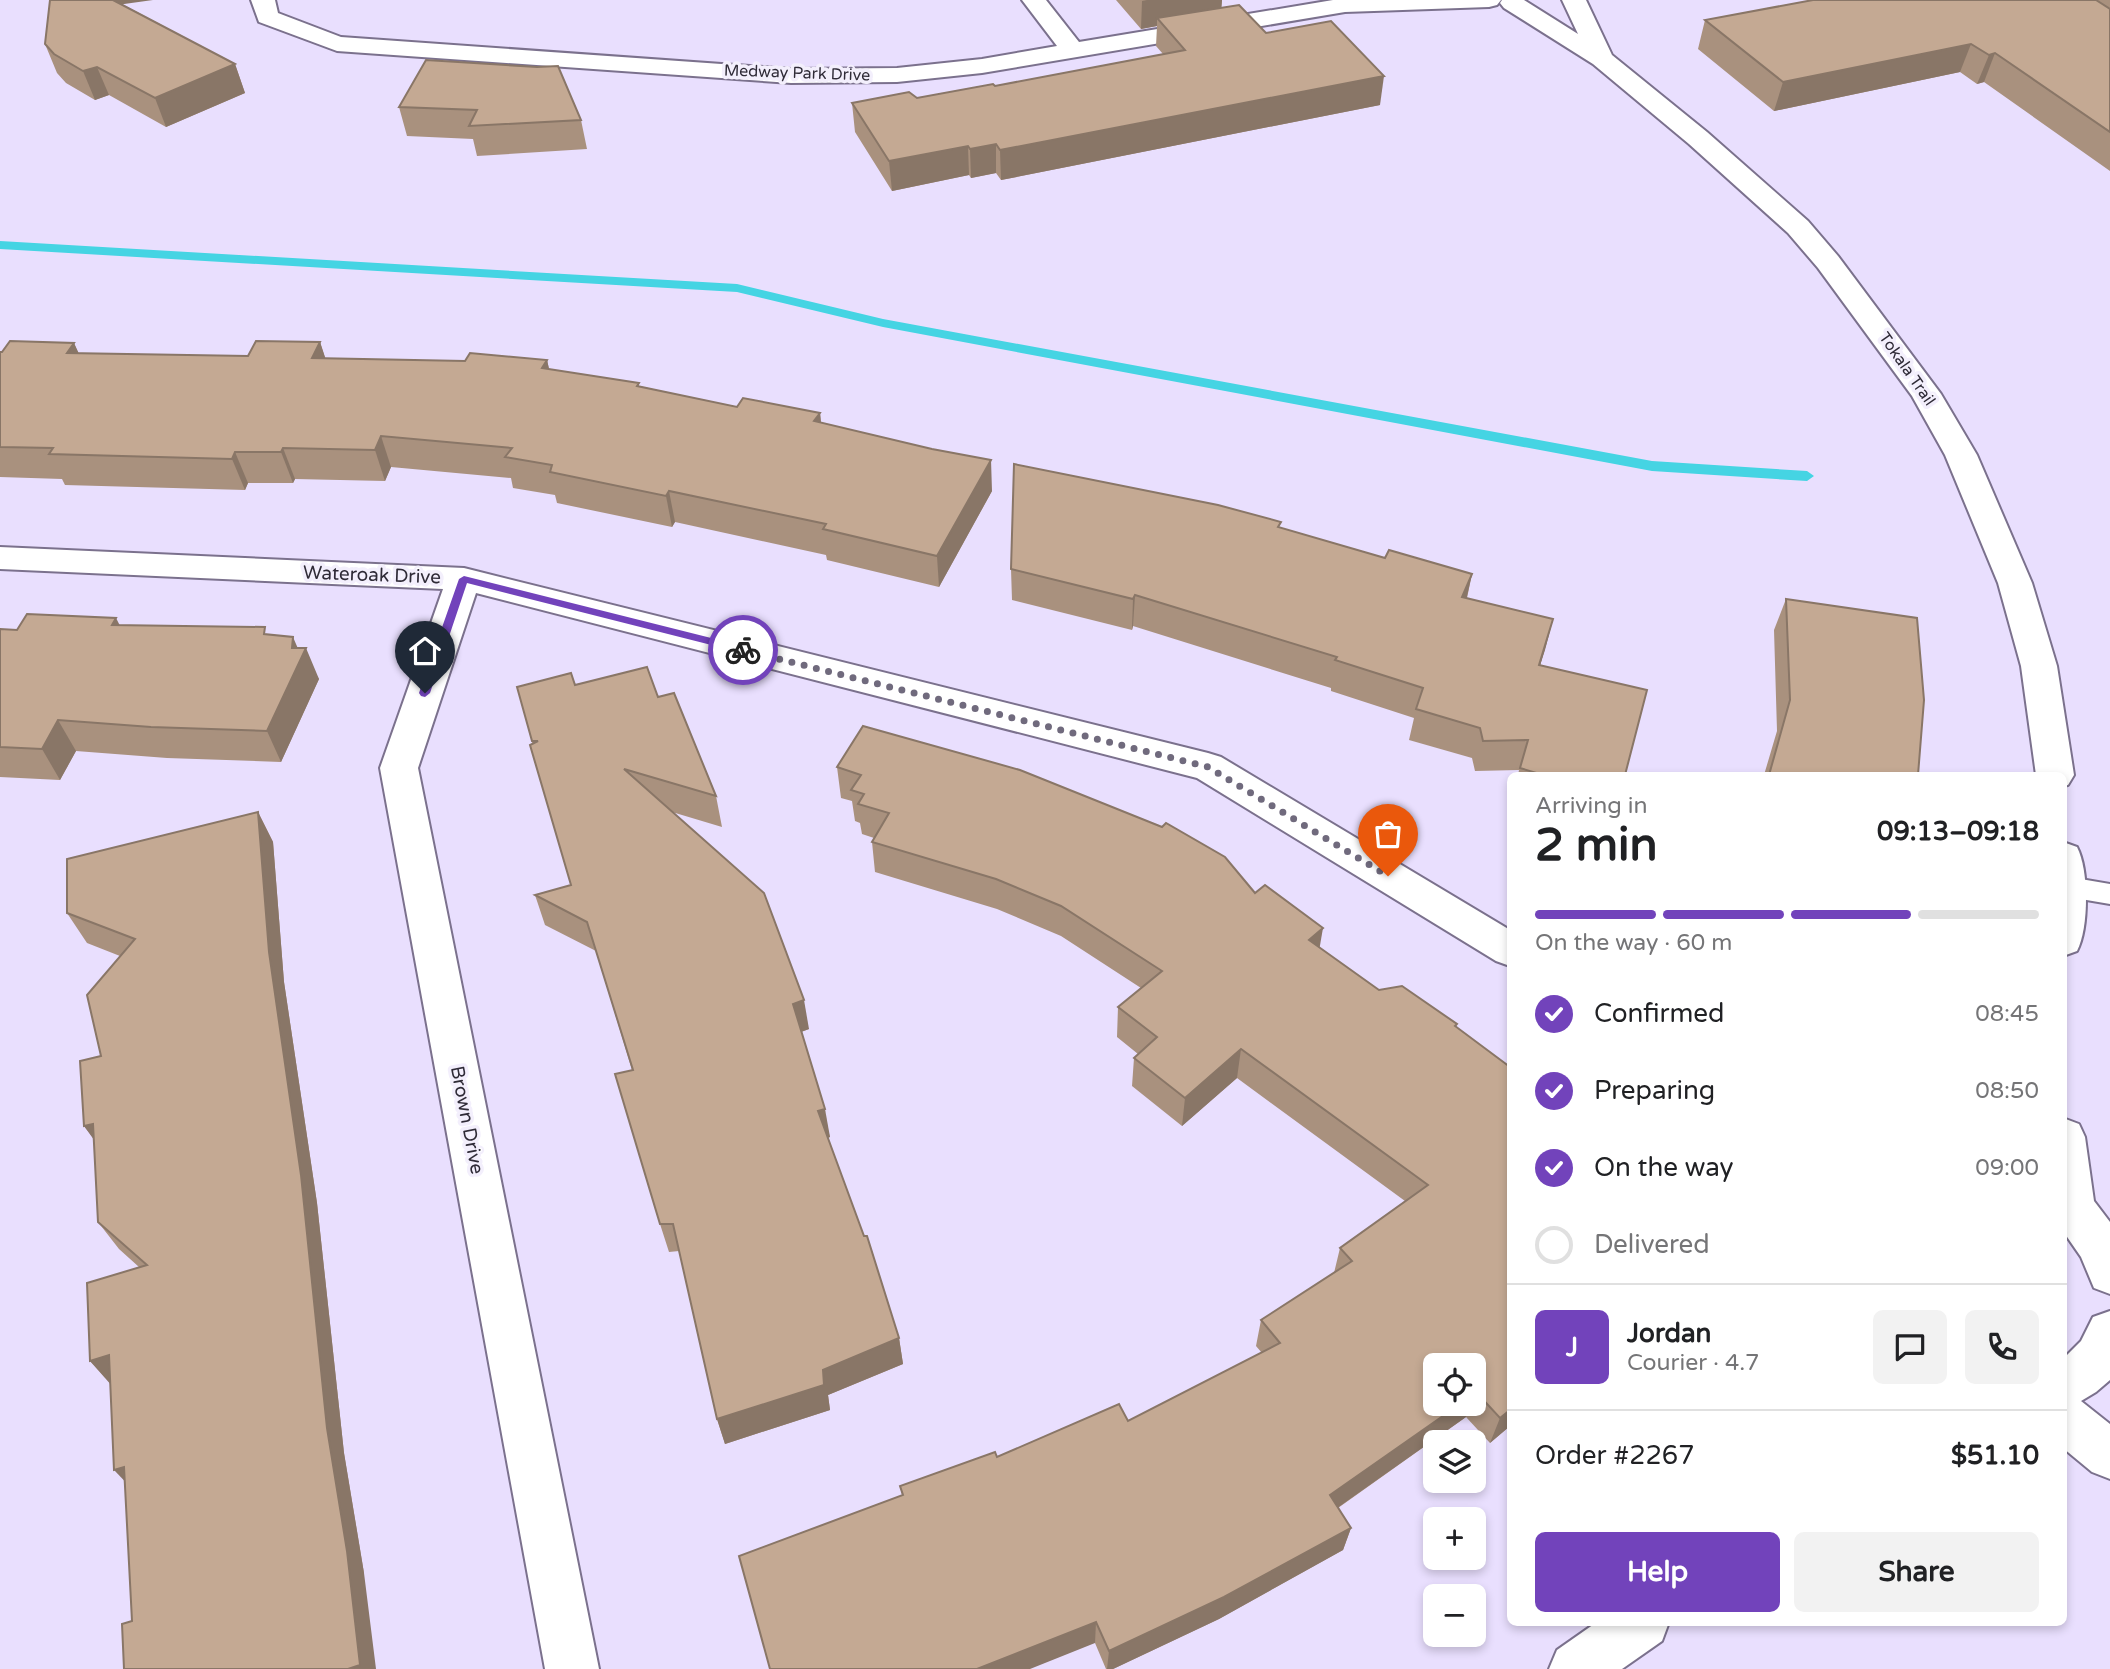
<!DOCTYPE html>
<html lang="en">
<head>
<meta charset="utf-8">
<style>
  :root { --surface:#fff; --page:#f2f2f2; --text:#202124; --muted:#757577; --line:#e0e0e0; --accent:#7243bb }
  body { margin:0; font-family:"Varela Round",sans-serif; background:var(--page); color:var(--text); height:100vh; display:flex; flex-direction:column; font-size:26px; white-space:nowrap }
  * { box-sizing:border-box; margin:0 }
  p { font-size:23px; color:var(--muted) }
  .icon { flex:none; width:38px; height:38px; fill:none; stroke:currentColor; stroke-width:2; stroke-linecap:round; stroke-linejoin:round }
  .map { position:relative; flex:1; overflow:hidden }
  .sheet { position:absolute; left:1507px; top:772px; width:560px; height:854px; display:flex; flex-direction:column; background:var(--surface); border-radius:10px; box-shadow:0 4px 10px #0003 }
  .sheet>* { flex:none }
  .buttons { position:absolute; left:1423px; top:1353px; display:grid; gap:14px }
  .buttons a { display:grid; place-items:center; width:63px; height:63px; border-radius:10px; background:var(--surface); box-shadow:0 4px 10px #0003; font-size:35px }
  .pin { position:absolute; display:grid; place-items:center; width:60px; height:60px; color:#fff; margin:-72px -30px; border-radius:50% 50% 50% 0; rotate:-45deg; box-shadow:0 0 7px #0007 }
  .pin .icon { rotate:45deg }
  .courier { position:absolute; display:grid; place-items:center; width:70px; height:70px; margin:-35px; border:5px solid #7243bb; border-radius:50%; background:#fff; color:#222; box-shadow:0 2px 9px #0007 }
  .summary em { font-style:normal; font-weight:700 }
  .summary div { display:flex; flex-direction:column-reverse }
  .summary { display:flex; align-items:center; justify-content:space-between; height:119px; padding:0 28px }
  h1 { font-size:46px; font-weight:700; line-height:52px }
  .bar { display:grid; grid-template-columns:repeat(4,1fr); gap:10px 7px; align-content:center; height:84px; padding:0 28px }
  .bar i { height:9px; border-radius:5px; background:var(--line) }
  .bar .selected { background:var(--accent) }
  .bar p { grid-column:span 4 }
  .line { display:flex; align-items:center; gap:18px; padding:0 28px; border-top:2px solid var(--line) }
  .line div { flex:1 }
  .round { display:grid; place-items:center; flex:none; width:74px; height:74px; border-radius:10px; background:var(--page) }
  ol { padding:0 28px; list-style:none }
  li { display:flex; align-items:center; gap:21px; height:77px }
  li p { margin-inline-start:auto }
  li .icon { padding:7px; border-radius:50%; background:var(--accent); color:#fff; stroke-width:4 }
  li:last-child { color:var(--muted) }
  li i { width:38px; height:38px; border:4px solid var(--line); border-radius:50% }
  .primary-button { display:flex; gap:14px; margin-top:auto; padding:14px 28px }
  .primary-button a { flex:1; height:80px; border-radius:10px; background:var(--accent); color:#fff; font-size:28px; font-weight:700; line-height:80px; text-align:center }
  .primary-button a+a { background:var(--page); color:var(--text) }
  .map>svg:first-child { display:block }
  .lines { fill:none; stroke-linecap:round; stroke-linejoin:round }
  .stream { fill:#45d4e3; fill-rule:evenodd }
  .lane-casing { stroke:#7b718d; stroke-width:4 }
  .street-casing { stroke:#7b718d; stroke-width:4 }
  .secondary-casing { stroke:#7b718d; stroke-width:4 }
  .lane { fill:#fff; fill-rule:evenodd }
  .street { fill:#fff; fill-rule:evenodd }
  .secondary { fill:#fff; fill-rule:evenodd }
  .wall { fill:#a9917e; fill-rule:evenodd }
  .shaded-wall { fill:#897667 }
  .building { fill:#c4a993; stroke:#897667; stroke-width:2 }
  .route { fill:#7243bb }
  .done { stroke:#706a7d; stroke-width:7; stroke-dasharray:0 12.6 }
  .labels { text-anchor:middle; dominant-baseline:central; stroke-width:7; stroke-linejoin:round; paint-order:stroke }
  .far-street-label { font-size:16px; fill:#2f2b37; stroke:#f3effc }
  .street-label { font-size:19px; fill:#2f2b37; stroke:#f3effc }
</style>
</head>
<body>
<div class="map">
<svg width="2110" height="1669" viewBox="0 0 2110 1669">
  <rect width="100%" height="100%" fill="#e9dffe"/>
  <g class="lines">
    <path class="stream" d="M0 241 737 284 883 319 1652 461 1807 471 1814 476 1807 481 1652 471 883 327 737 292 0 249Z"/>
    <defs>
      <path id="lane" d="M2063 876 2110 884V904L2063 896Z"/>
      <g id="street">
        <path d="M251 0H275L278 13 341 37 791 69 897 68 982 59 1057 46 1022 0H1046L1079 42 1333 0H1501L1497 5 1489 7 1345 12 982 73 897 82 791 83 337 51 259 22Z"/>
        <path d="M0 547 464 568 1208 753 1221 757 1510 930V966L1496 961 1197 778 476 593 418 768 599 1669H545L380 768 443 589 0 569Z"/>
      </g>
      <g id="secondary">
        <path d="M1502 0H1524L1578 34 1562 0H1586L1612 55 1707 132 1808 221 1838 256 1941 394 1977 455 2032 583 2057 666 2074 775 2068 785 2063 786V775H2036L2021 666 1998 583 1945 455 1912 396 1818 268 1788 233 1689 144 1593 64 1504 8 1500 3Z"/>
        <path d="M2063 842 2077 847C2089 870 2089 928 2077 951L2063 956Z"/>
        <path d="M2063 1118 2079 1124 2085 1137 2094 1201 2110 1222V1294L2094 1288 2081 1257 2063 1231Z"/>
        <path d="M2110 1311V1380L2096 1392 2081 1401 2110 1424V1479L2092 1472 2063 1448V1359L2081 1341 2093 1317Z"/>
        <path d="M1597 1622H1669L1662 1641 1622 1669H1549L1557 1650Z"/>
      </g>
    </defs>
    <use href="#lane" class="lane-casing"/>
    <use href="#street" class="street-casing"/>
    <use href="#secondary" class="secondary-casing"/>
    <use href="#lane" class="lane"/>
    <use href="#street" class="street"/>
    <use href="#secondary" class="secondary"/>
  </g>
  <g class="wall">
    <path d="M1116 0H1222L1221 7 1266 33 1380 105 1001 180 996 173 971 178 969 175 892 191 855 132 852 103 917 98 995 86 1163 54 1156 46 1157 26 1141 29Z"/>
    <path d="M1813 0H2110V171L1984 82 1977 84 1960 72 1774 111 1698 49 1705 20Z"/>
    <path d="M122 4 235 64 245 93 166 127 109 95 95 100 66 83 57 73 45 44Z"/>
    <path d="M426 60 581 120 587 149 477 156 473 139 407 136 399 107Z"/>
    <path d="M320 342 325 358 465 361 547 360 549 369 639 383V386L737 407 820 413 821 422 992 491 939 587 827 560 826 555 675 522 672 527 557 503 555 495 513 488 511 478 391 467 385 481 295 479 293 483H248L245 490 65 485 62 479 0 477V352L74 343 78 353 248 356Z"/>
    <path d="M1280 528 1385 558 1472 574 1467 598 1553 619 1540 666 1625 775H1518L1519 770 1475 771 1472 758 1409 740 1414 718 1331 691V688L1133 626 1132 630 1012 600 1011 569Z"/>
    <path d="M1786 599 1918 775H1764L1777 731 1774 630Z"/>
    <path d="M120 625 268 634 298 648 319 679 281 762 167 758 76 751 60 780 0 777V629L17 630Z"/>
    <path d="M575 685 658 697 716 796 722 827 672 812 809 1029 801 1032 830 1137 828 1138 899 1338 903 1364 828 1395 830 1410 725 1444 717 1419 679 1251 669 1252 660 1224 632 1070 596 951 545 925 535 895 571 885 517 687Z"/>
    <path d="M837 767 1255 893 1319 947 1379 990 1457 1024 1456 1027 1510 1426 1490 1443 1466 1417 1338 1508 1351 1528 1343 1550 1219 1619 1113 1669H1106L1095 1643 902 1495 900 1486 997 1457 1128 1421 1262 1353 1256 1346 1261 1320 1334 1273 1340 1248 1405 1201 1237 1078 1182 1126 1132 1086 1134 1058 1138 1054 1117 1037 1118 1007 1141 988 1061 936 997 909 875 872 872 842 874 838 862 834 860 823 855 821 852 801 841 798ZM1474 1365V1404H1435Z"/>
    <path d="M258 812 273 842 284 982 317 1203 344 1453 364 1573 132 1621 125 1482 111 1384 90 1361 139 1267 119 1249 98 1222 94 1139 84 1126 101 1056 120 956 87 943 67 913Z"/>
  </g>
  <g class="shaded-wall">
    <path d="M85 0H153L88 9Z"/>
    <path d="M1147 0H1222L1221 16 1157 18V26L1141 29 1142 1Z"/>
    <path d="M1971 44 1960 72 1774 111 1783 82Z"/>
    <path d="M1995 53 1984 82 1977 84 1989 55Z"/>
    <path d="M235 64 245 93 166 127 155 98Z"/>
    <path d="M97 67 109 95 95 100 83 71Z"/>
    <path d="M1384 76 1380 105 1001 180 1000 150Z"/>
    <path d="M996 144V173L971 178 970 149Z"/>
    <path d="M968 146 969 175 892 191 889 161Z"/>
    <path d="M320 342 330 372 312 358Z"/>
    <path d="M74 343 88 373 67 353Z"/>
    <path d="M547 360 554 391 542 368Z"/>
    <path d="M820 413 823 444 814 421Z"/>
    <path d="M381 436 391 467 385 481 375 450Z"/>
    <path d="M283 448 295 479 293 483 281 452Z"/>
    <path d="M235 452 248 483 245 490 232 459Z"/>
    <path d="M991 460 992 491 939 587 937 556Z"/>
    <path d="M669 491 675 522 672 527 666 496Z"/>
    <path d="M1472 574 1465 605 1462 597Z"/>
    <path d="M1135 595 1133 626 1132 630 1133 599Z"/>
    <path d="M116 618 132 649 112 625Z"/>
    <path d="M1553 619 1545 650 1530 696 1539 665Z"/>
    <path d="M293 637 302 658 306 648 319 679 281 762 267 731 292 648Z"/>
    <path d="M58 720 76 751 60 780 42 749Z"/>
    <path d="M258 812 273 842 284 982 317 1203 344 1453 364 1573 376 1669H348L327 1428 269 952Z"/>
    <path d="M1323 928 1318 957 1309 940Z"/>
    <path d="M804 1000 809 1029 798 1033 793 1004Z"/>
    <path d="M1241 1049 1237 1078 1182 1126 1185 1098Z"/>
    <path d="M825 1109 830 1137 823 1139 818 1111Z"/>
    <path d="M93 1124 105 1155 84 1126Z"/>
    <path d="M899 1338 903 1364 828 1395 830 1410 725 1444 717 1419 823 1370Z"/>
    <path d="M109 1355 113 1387 90 1361Z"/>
    <path d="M1460 1404H1471L1466 1417 1323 1518 1330 1495Z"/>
    <path d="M1510 1410V1426L1490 1443 1500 1418Z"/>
    <path d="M124 1467 137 1494 114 1470Z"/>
    <path d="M1351 1528 1343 1550 1219 1619 1113 1669H1107L1109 1651Z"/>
    <path d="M1096 1622 1095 1643 1030 1669H977Z"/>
  </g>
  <g class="building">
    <path d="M50 0H113L235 64 155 98 97 67 83 71 54 54 45 44Z"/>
    <path d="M1813 0H2096L2110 9V132L1995 53 1989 55 1971 44 1783 82 1705 20Z"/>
    <path d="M1239 5 1266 33 1331 21 1384 76 1000 150 996 144 970 149 968 146 889 161 852 103 909 92 917 98 993 84 995 86 1185 50 1157 18Z"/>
    <path d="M426 60 537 67 558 66 581 120 469 126 477 110 399 107Z"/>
    <path d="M10 341 74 343 67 353 248 356 256 341 320 342 312 358 465 361 470 353 547 360 542 368 639 383 637 386 737 407 743 398 820 413 814 421 932 449 991 460 937 556 823 529 826 524 669 491 666 496 550 472 552 465 505 457 512 448 381 436 375 450 283 448 281 452H235L232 459 49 454 53 448 0 447V352H2Z"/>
    <path d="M1014 464 1218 505 1281 522 1278 527 1385 558 1389 550 1472 574 1462 597 1553 619 1539 665 1647 690 1625 775H1543L1520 768 1528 740 1483 741 1480 728 1416 709 1423 688 1335 660 1337 657 1135 595 1133 599 1011 569Z"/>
    <path d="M1786 599 1917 618 1924 700 1918 775H1769L1790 700Z"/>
    <path d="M27 614 116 618 112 625 265 627 264 634 293 637 292 648H306L267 731 151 727 58 720 42 749 0 747V629L17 630Z"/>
    <path d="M647 667 658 697 674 693 716 796 624 769 764 893 804 1000 793 1004 825 1109 818 1111 864 1236H867L899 1338 823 1370 824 1385 717 1419 673 1224H660L615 1074 633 1070 587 922 535 895 571 885 530 745 538 741H532L517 687 571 673 575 685Z"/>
    <path d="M863 726 1020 770 1162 827 1166 823 1225 857 1255 893 1265 885 1323 928 1309 940 1379 990 1402 986 1457 1024 1455 1026 1510 1067V1410L1500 1418 1476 1392 1474 1394V1365H1435V1404H1460L1330 1495 1351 1528 1224 1597 1109 1651 1096 1622 977 1669H770L739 1556 903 1495 900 1486 995 1452 997 1457 1119 1404 1128 1421 1280 1343 1261 1320 1352 1261 1340 1248 1428 1185 1241 1049 1185 1098 1134 1058 1157 1037 1118 1007 1162 971 1061 906 996 879 872 842 889 813 858 804 864 794 851 790 861 775 837 767Z"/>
    <path d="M258 812 269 952 301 1175 327 1428 347 1551 360 1665 348 1669H124L122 1624 132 1621 124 1467 114 1470 109 1355 90 1361 87 1283 147 1265 98 1222 93 1124 84 1126 80 1061 101 1056 87 995 135 939 67 913V859Z"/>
  </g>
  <path class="route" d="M464 576 743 646 748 650 743 653 467 583 430 693 425 697 421 696 419 693 459 579Z"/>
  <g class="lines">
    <path class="done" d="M743 650 1208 767 1388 876"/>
  </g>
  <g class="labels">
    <g class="far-street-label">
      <text transform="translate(797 73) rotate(2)">Medway Park Drive</text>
      <text transform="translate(1907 369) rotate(55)">Tokala Trail</text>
    </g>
    <g class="street-label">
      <text transform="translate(372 575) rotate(2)">Wateroak Drive</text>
      <text transform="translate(467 1120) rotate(79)">Brown Drive</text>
    </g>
  </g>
</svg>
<div class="buttons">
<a><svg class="icon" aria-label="locate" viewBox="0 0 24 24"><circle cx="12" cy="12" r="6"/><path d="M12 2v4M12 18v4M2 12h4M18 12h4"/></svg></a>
<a><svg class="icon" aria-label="layers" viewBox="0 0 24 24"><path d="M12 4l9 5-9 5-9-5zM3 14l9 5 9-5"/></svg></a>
<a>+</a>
<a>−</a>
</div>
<div class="pin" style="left:1388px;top:876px;background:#ea580c"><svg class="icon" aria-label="bag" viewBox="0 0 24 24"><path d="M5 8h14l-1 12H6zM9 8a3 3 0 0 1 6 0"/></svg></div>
<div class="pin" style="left:425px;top:693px;background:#1f2937"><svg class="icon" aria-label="home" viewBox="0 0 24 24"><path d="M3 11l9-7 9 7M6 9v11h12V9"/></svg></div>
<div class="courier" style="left:743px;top:650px"><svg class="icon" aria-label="bike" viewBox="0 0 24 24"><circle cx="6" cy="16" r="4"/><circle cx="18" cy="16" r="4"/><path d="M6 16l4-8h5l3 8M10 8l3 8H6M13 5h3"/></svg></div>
<section class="sheet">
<div class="summary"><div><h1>2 min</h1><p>Arriving in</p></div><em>09:13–09:18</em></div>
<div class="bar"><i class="selected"></i><i class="selected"></i><i class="selected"></i><i></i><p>On the way · 60 m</p></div>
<ol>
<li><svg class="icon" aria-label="check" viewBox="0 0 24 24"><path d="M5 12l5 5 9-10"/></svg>Confirmed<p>08:45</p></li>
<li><svg class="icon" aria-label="check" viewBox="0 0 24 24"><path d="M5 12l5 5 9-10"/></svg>Preparing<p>08:50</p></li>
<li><svg class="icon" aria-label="check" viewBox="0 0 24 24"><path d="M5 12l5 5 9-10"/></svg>On the way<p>09:00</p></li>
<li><i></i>Delivered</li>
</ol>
<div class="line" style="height:126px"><b class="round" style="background:var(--accent);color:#fff">J</b><div><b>Jordan</b><p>Courier · 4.7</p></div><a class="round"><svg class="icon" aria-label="chat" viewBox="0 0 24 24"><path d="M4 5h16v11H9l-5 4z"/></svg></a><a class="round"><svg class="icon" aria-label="phone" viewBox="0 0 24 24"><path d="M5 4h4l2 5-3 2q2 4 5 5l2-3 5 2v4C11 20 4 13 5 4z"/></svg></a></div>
<div class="line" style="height:91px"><div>Order #2267</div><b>$51.10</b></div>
<div class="primary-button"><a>Help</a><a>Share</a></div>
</section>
</div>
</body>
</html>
